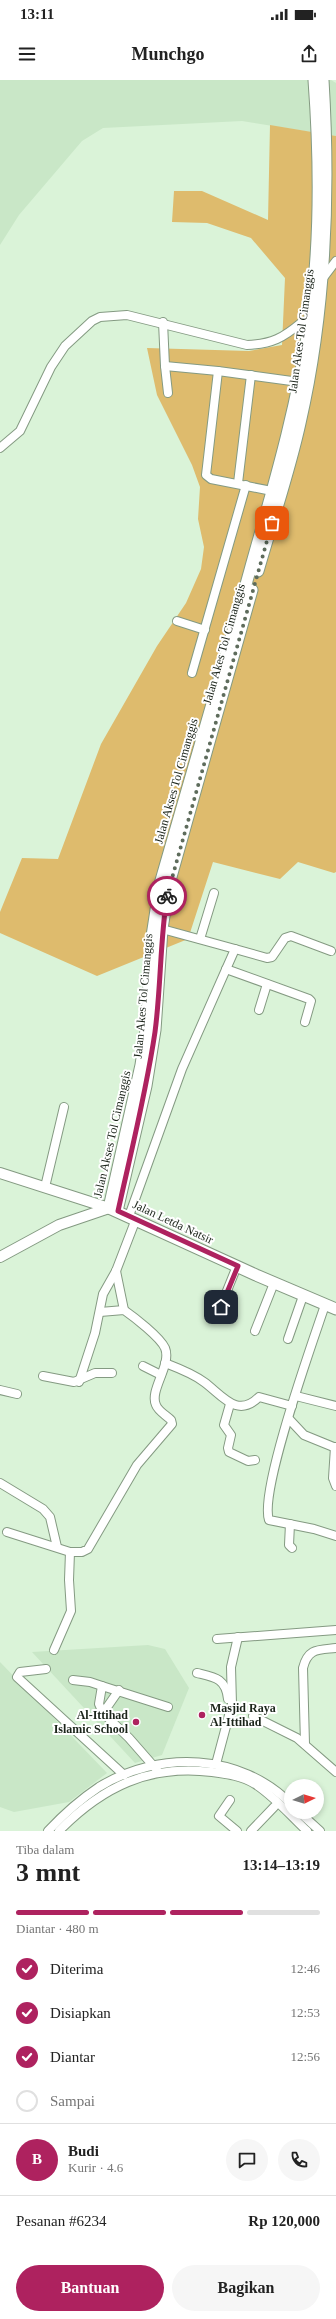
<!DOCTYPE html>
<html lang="id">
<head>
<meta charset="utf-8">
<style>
  :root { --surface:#fff; --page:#f6f6f6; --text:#222; --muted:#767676; --line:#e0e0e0; --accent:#ae225f }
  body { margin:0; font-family:"Times New Roman",serif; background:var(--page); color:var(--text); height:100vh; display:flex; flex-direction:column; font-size:15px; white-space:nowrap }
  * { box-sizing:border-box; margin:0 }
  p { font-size:13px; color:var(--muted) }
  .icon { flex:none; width:22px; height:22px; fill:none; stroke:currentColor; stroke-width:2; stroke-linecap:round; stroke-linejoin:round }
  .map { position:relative; height:1751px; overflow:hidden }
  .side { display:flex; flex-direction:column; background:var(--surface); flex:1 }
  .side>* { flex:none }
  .needle { width:26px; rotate:85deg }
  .fabs { position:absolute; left:284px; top:1699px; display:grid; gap:8px }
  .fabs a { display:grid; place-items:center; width:40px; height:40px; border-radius:50%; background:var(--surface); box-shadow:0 2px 6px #0003; font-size:20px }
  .pin { position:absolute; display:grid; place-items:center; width:34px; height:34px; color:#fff; margin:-17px; border-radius:8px; box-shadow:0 2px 6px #0006 }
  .courier { position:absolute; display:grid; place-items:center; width:40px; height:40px; margin:-20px; border:3px solid #ae225f; border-radius:50%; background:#fff; color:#222; box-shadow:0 1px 5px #0007 }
  .overview em { font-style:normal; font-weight:700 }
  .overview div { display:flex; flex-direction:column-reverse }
  .overview { display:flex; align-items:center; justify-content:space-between; height:68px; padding:0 16px }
  h1 { font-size:26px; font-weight:700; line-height:30px }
  .bar { display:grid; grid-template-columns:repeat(4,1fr); gap:6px 4px; align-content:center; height:48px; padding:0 16px }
  .bar i { height:5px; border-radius:3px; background:var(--line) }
  .bar .current { background:var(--accent) }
  .bar p { grid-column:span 4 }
  .line { display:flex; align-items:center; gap:10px; padding:0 16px; border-top:1px solid var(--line) }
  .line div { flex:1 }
  .round { display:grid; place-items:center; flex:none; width:42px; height:42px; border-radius:21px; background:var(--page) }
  ol { padding:0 16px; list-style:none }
  li { display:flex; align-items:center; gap:12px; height:44px }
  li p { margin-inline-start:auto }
  li .icon { padding:4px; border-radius:50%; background:var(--accent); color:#fff; stroke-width:4 }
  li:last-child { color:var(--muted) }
  li i { width:22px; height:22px; border:2px solid var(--line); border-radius:50% }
  .action { display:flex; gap:8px; margin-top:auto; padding:8px 16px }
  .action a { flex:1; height:46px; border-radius:24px; background:var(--accent); color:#fff; font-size:16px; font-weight:700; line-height:46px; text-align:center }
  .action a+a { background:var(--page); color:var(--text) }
  .status { display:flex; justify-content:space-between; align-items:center; height:28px; padding:0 20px; background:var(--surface); direction:ltr }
  .status svg { height:11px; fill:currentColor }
  header { display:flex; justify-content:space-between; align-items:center; height:52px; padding:0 16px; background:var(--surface); font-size:18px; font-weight:700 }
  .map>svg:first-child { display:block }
  .built { fill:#c9e7c7 }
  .green { fill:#debb6d }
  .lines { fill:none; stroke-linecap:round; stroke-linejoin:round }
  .minor-casing { stroke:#849a82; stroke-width:10 }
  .tertiary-casing { stroke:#849a82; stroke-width:12 }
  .secondary-casing { stroke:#849a82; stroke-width:13 }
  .minor { stroke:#fff; stroke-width:8 }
  .tertiary { stroke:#fff; stroke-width:10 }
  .secondary { stroke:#fff; stroke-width:11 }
  .done { stroke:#5e6c5c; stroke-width:4; stroke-dasharray:0 7.2 }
  .route { stroke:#ae225f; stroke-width:5 }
  .poi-dot { fill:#ae225f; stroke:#fff; stroke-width:1.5 }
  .labels { text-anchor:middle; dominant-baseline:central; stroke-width:4; stroke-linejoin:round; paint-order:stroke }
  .street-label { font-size:12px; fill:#1b241a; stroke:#fff }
  .poi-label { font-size:12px; font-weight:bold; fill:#1b241a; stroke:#fff; text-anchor:start }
</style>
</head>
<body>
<div class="status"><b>13:11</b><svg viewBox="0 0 49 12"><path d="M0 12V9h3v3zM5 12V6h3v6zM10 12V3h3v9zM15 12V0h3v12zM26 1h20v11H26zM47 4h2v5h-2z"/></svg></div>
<header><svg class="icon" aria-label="menu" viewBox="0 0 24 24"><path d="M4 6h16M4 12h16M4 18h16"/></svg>Munchgo<svg class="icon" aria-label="share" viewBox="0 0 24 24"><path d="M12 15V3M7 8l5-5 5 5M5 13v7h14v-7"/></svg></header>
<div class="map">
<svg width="336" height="1751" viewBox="0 0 336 1751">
  <rect width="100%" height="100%" fill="#daf3d8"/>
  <g class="built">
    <path d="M0 0H331L336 3V56L242 41 103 48 82 61 19 135 0 165Z"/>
    <path d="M148 1565 165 1569 189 1608 162 1675 135 1683 32 1572Z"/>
    <path d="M0 1582 107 1693 69 1722 14 1732 0 1727Z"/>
  </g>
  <path class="green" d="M270 45 336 56V792L334 793 298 782 280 799 213 782 188 859 97 896 0 853V832L22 778 58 779 101 664 157 566 186 523 201 489 204 467 198 439 200 407 192 385 157 315 147 268 249 271 282 265 285 198 251 158 207 143 172 142 174 111H202L268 140Z"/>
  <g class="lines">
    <defs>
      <g id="minor">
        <path d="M323 198 336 181"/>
        <path d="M163 242 165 286 168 313"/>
        <path d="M165 286 218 291 299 302"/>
        <path d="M218 291 206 395 211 399 277 412"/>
        <path d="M0 368 20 351 51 287 65 266 92 241 100 237 127 235 247 265C272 264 283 258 302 242L315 243"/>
        <path d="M238 403 251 295"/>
        <path d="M177 541 205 550"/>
        <path d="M192 593 246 405"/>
        <path d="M200 859 214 813"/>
        <path d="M235 869 267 878 272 877 285 858 291 856 331 871"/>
        <path d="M226 889 309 919 311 921 305 942"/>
        <path d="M259 930 267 904"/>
        <path d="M45 1107 64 1027"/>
        <path d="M129 1136 182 989 235 869 162 849"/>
        <path d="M116 1191 124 1230"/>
        <path d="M325 1225C313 1261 259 1411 269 1440L314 1449 336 1456"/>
        <path d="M216 1238 237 1186"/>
        <path d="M255 1251 274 1203"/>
        <path d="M288 1259 303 1216"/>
        <path d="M165 1283C178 1288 192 1293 204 1302 222 1315 237 1339 259 1317L292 1326"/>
        <path d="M143 1286 161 1295"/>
        <path d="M43 1296 74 1302 95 1293H112"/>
        <path d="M79 1302 95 1253 103 1214 116 1191 136 1139"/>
        <path d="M0 1310 17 1314"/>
        <path d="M296 1316 336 1326"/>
        <path d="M230 1324 224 1345 231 1355 228 1368 229 1372 248 1381 255 1380"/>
        <path d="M289 1339 304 1355 336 1368"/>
        <path d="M335 1367 333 1398 336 1406"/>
        <path d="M0 1403 43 1429 50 1437 57 1467"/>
        <path d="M290 1444 289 1465 292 1468"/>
        <path d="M7 1452 70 1472H82L88 1469 137 1385 172 1344 171 1340C167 1336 158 1331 156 1325 149 1310 172 1285 165 1268 160 1257 134 1237 124 1230L100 1232"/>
        <path d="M217 1559 336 1550"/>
        <path d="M54 1570 71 1531 69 1500 70 1472"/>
        <path d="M46 1589 20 1592 17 1597 124 1695"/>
        <path d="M197 1593C214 1597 226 1598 228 1619"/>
        <path d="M73 1600 90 1602 102 1606"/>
        <path d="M103 1633 119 1610"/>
        <path d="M253 1636 297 1658 336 1692"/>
        <path d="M305 1664 303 1588C308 1568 318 1570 336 1568"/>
        <path d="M216 1684 232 1624 231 1587 238 1557"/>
        <path d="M157 1690 129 1658 103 1633 99 1624 102 1606 168 1627"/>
        <path d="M230 1720 219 1736 237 1751"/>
        <path d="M299 1732 320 1751"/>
        <path d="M48 1751C63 1735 81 1719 99 1707 159 1670 241 1673 291 1724"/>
        <path d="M59 1751C102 1707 149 1684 212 1692 227 1694 242 1696 255 1704 275 1717 290 1735 307 1751"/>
        <path d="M251 1751 274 1727"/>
      </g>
      <g id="tertiary">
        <path d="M0 1093 109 1128"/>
        <path d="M0 1177 59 1145 109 1128"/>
      </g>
      <g id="secondary">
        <path d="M314 0C320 81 321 163 309 244 297 328 273 408 250 490 221 595 190 699 160 804L152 856 146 950 141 985 109 1128 256 1195 336 1229"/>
        <path d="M258 491C272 442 289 393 300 343 326 230 330 115 323 0"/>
        <path d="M117 1131 146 1006 155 950 162 849 169 804 252 510"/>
      </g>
    </defs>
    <use href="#minor" class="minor-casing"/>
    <use href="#tertiary" class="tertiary-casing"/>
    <use href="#secondary" class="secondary-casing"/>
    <use href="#minor" class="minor"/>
    <use href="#tertiary" class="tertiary"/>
    <use href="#secondary" class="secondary"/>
  </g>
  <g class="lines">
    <path class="done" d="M167 816 272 443"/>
    <path class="route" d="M167 816C160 861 161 907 155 952 146 1013 131 1072 118 1131L238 1186 221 1227"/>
  </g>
  <g class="poi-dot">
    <circle cx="202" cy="1635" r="4"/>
    <circle cx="136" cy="1642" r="4"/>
  </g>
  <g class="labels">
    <g class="street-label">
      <text transform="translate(301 251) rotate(-82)">Jalan Akes Tol Cimanggis</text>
      <text transform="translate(224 564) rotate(-74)">Jalan Akes Tol Cimanggis</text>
      <text transform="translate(176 701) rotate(-74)">Jalan Akses Tol Cimanggis</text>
      <text transform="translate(143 916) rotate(-85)">Jalan Akes Tol Cimanggis</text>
      <text transform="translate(112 1054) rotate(-77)">Jalan Akses Tol Cimanggis</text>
      <text transform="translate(173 1142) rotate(25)">Jalan Letda Natsir</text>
    </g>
    <g class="poi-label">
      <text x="210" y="1628">Masjid Raya<tspan x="210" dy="14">Al-Ittihad</tspan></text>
      <text x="128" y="1635" text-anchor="end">Al-Ittihad<tspan x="128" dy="14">Islamic School</tspan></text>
    </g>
  </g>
</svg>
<div class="fabs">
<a><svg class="needle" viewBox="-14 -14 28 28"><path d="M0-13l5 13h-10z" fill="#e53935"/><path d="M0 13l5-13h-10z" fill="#767676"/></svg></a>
</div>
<div class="pin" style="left:272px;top:443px;background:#ea580c"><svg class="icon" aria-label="bag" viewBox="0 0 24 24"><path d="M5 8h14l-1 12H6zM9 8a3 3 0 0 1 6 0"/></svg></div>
<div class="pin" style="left:221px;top:1227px;background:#1f2937"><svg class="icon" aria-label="home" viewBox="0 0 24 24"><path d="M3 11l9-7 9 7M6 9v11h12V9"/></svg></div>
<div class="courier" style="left:167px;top:816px"><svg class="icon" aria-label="bike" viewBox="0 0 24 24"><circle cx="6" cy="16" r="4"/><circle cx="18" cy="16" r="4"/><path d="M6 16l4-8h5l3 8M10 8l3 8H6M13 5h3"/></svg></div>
</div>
<section class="side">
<div class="overview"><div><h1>3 mnt</h1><p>Tiba dalam</p></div><em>13:14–13:19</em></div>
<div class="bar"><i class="current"></i><i class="current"></i><i class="current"></i><i></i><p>Diantar · 480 m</p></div>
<ol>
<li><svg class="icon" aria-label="check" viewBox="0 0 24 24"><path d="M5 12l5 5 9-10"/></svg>Diterima<p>12:46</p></li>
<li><svg class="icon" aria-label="check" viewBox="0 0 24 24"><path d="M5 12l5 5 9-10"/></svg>Disiapkan<p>12:53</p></li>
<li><svg class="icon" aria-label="check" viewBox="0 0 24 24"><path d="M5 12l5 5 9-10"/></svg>Diantar<p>12:56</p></li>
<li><i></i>Sampai</li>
</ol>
<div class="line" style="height:72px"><b class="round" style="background:var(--accent);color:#fff">B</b><div><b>Budi</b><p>Kurir · 4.6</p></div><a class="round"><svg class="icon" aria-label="chat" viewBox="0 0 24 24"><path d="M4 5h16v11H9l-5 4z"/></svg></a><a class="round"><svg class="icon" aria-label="phone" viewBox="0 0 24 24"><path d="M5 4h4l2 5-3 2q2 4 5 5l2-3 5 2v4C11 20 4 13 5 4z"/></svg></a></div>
<div class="line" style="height:52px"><div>Pesanan #6234</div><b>Rp 120,000</b></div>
<div class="action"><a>Bantuan</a><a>Bagikan</a></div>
</section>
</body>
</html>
